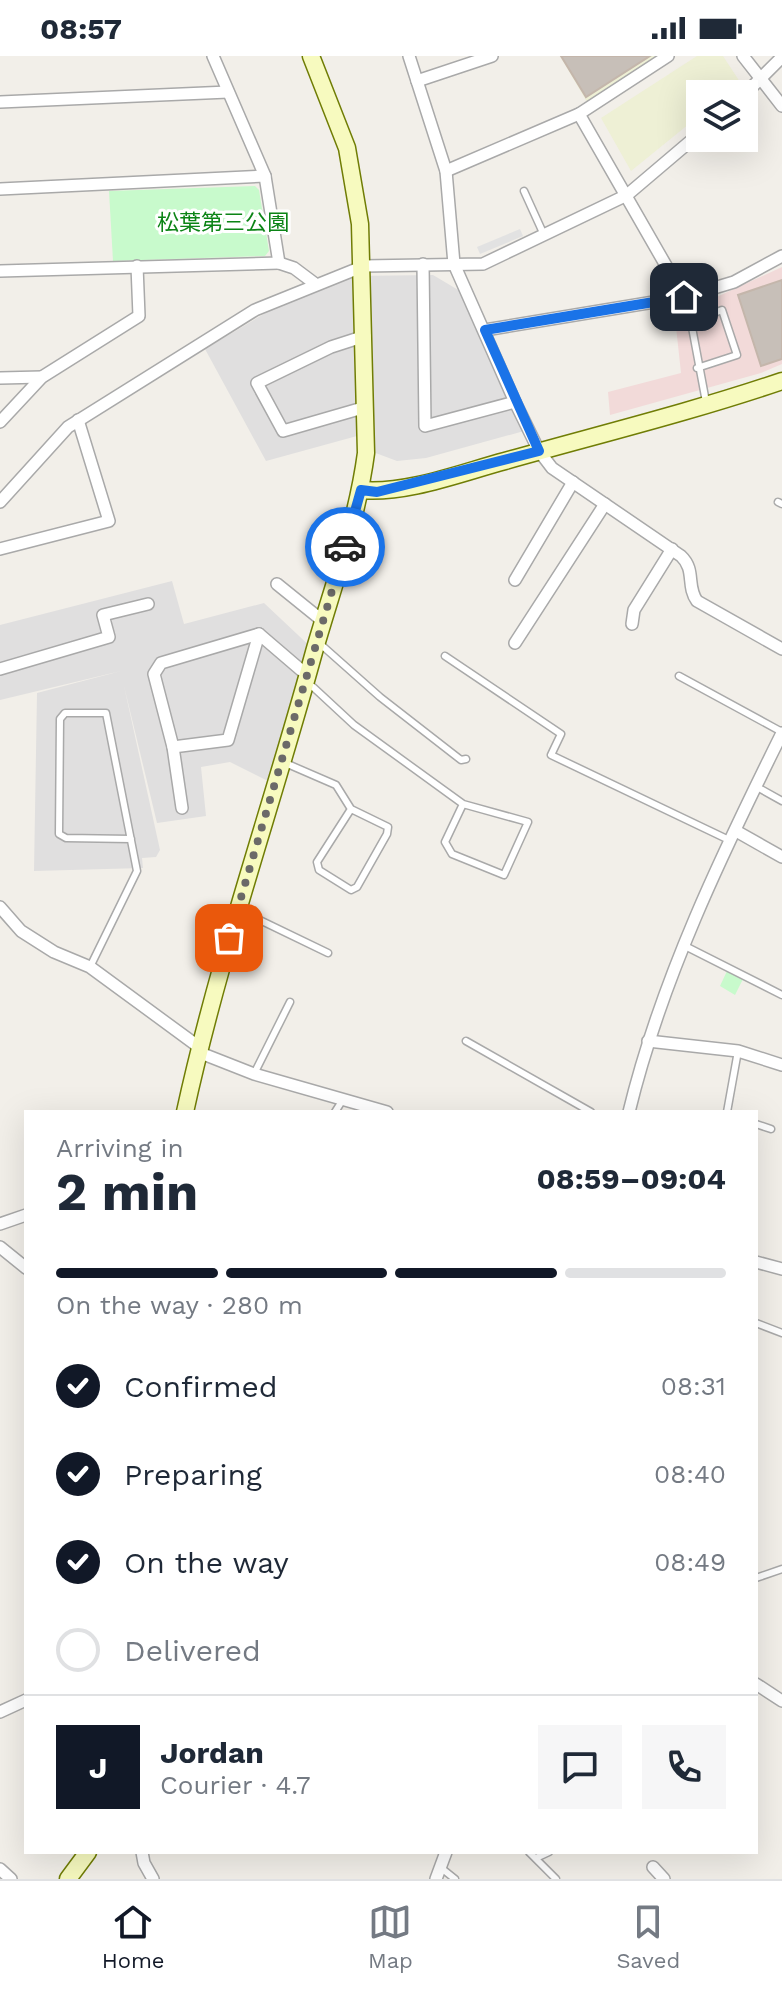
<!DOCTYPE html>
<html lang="en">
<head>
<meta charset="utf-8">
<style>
  :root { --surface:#fff; --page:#f6f6f7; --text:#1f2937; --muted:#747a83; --line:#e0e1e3; --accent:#111827 }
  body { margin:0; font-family:"Work Sans","Noto Sans JP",sans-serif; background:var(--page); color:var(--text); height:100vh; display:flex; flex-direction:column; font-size:30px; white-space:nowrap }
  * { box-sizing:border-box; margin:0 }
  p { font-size:26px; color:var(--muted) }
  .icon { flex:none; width:44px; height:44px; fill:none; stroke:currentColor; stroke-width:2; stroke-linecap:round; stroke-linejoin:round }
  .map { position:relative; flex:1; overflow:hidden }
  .drawer { position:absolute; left:24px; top:1054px; width:734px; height:744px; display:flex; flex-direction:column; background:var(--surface); border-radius:0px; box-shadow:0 8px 32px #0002 }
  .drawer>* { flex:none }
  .controls { position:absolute; left:686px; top:24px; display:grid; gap:16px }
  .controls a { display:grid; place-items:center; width:72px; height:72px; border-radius:0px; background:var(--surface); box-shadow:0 8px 32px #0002; font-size:40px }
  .pin { position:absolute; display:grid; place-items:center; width:68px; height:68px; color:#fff; margin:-34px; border-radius:16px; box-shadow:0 4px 12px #0006 }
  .courier { position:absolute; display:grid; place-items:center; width:80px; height:80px; margin:-40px; border:6px solid #1a73e8; border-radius:50%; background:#fff; color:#222; box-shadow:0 2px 10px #0007 }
  .headline em { font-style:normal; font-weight:700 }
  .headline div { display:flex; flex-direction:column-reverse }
  .headline { display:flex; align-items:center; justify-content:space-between; height:136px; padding:0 32px }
  h1 { font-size:52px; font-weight:700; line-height:60px }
  .bar { display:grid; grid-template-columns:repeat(4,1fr); gap:12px 8px; align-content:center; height:96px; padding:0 32px }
  .bar i { height:10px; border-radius:6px; background:var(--line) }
  .bar .on { background:var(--accent) }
  .bar p { grid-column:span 4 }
  .line { display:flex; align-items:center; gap:20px; padding:0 32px; border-top:2px solid var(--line) }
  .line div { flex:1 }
  .round { display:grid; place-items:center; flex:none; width:84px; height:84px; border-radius:0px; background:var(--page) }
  ol { padding:0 32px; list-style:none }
  li { display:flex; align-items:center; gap:24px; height:88px }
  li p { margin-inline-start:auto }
  li .icon { padding:8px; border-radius:50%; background:var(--accent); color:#fff; stroke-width:4 }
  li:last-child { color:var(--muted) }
  li i { width:44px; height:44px; border:4px solid var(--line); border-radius:50% }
  .status { display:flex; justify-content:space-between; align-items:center; height:56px; padding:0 40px; background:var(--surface); direction:ltr }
  .status svg { height:22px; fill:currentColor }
  .tab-bar { display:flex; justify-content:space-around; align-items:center; height:112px; border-top:2px solid var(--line); background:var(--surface); font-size:22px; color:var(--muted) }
  .tab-bar a { display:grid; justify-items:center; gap:4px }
  .tab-bar .on { color:var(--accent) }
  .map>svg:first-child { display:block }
  .residential { fill:#e0dfdf }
  .commercial { fill:#f2dad9 }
  .farmland { fill:#eef0d5 }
  .park { fill:#c8facc }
  .parking { fill:#e2e2e2 }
  .building { fill:#c7bfb8; stroke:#c4b6ab; stroke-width:2 }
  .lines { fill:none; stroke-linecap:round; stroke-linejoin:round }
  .lane-casing { stroke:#a9a9a9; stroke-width:9 }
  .street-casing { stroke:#a9a9a9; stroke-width:14 }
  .secondary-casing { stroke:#707d05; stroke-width:19 }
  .lane { stroke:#fff; stroke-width:6 }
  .street { stroke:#fff; stroke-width:11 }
  .secondary { stroke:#f7fabf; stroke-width:16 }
  .done { stroke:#6b6a68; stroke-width:8; stroke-dasharray:0 14.4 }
  .route { stroke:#1a73e8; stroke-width:10 }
  .labels { text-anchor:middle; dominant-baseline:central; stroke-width:6; stroke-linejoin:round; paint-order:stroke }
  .park-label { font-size:22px; fill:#0c8416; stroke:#fff }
</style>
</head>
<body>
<div class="status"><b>08:57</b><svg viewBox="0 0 49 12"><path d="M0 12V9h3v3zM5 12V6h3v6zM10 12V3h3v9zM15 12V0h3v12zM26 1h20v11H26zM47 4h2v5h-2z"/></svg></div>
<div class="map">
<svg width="782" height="1823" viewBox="0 0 782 1823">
  <rect width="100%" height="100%" fill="#f2efe9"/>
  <g class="residential">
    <path d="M433 219 460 235 524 375 426 402 397 405 373 396 357 380 266 405 205 293 284 246 323 229 354 220Z"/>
    <path d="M172 525 184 568 264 547 315 595 276 729 230 706 201 711 206 760 157 767 124 630 160 794 156 801 142 802 143 812 34 815 37 637 121 615 0 644V569Z"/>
  </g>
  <path class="commercial" d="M782 211V308L761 317 610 359 608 336 681 317 674 252 710 244Z"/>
  <g class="farmland">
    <path d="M560 0H659L587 46Z"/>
    <path d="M697 0H723L740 26 726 38H700V59L631 115 601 62Z"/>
  </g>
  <g class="park">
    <path d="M255 130 259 134 269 195 265 200 113 205 109 135Z"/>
    <path d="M727 915 743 923 735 939 720 930Z"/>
  </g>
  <path class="parking" d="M520 173 523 180 480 198 477 191Z"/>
  <g class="building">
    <path d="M561 0H650L586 41Z"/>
    <path d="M782 224V303L761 310 738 239Z"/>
  </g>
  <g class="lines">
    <defs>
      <g id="lane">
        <path d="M524 135 544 179"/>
        <path d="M697 312 737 299 722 254 691 266 706 346"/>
        <path d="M778 446 782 448"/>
        <path d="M318 586 380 641 461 704 466 703"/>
        <path d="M445 600 561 678 551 699 729 784"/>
        <path d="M679 620 782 676"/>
        <path d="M306 629 313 631 354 669 463 748 528 766 504 819 452 798 445 786 463 748"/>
        <path d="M283 706 336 729 351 753 388 771 387 778 357 831 351 834 319 814 317 806 351 753"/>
        <path d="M757 731 782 745"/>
        <path d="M241 855 328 897"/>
        <path d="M685 890 782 939"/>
        <path d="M90 911 137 815 106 657H65L60 663 59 778 66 782 131 783"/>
        <path d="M466 985 591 1056"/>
        <path d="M254 1018 290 946"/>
        <path d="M335 1056 342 1045"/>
        <path d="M727 1056 738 995"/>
        <path d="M756 1068 771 1073"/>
        <path d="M756 1267 782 1277"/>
        <path d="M756 1522 782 1513"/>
        <path d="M529 1796 556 1823"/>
        <path d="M536 1802 549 1796"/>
        <path d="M440 1811 455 1823"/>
      </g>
      <g id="street">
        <path d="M409 0 446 115 454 208 515 346 425 370 423 208"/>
        <path d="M743 0 782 50"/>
        <path d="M417 25 492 0"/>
        <path d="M744 39 782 1"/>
        <path d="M0 46 228 36"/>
        <path d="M579 58 684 241"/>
        <path d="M446 115 579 58 668 0"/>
        <path d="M0 133 265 120"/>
        <path d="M279 207 294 212 314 227"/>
        <path d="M0 215 279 207 265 120 213 0"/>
        <path d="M485 274 684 241 734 226 782 200"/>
        <path d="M365 280 331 291 257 327 283 375 366 351"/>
        <path d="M0 322 42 321"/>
        <path d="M515 346 539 395 552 412 681 500C696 514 686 530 697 545L782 593"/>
        <path d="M0 366 42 321 139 260 137 210"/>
        <path d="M0 446 68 371 255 254 364 210 483 208 627 139 700 77"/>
        <path d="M0 493 109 465 78 364"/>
        <path d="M515 524 573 426"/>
        <path d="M277 528 324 566"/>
        <path d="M632 568 634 554 672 493"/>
        <path d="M515 587 605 448"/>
        <path d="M0 613 109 581 103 559 148 548"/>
        <path d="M173 691 228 684 259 578"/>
        <path d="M182 752 173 691 154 618 161 607 259 578 301 614 310 617"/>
        <path d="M736 775 782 801"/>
        <path d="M0 851 21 875 54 896 90 911 199 991"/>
        <path d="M648 985 738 995 782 1009"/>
        <path d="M198 996 254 1018 387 1056"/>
        <path d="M629 1056C661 924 722 798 782 677"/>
        <path d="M0 1168 26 1159"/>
        <path d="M0 1191 26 1212"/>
        <path d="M756 1206 782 1213"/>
        <path d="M756 1628 782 1645"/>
        <path d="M0 1656 26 1644"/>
        <path d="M142 1796 144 1807 153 1823"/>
        <path d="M653 1811 664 1823"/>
        <path d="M0 1813 11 1823"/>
        <path d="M436 1823 446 1796"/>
      </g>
      <g id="secondary">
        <path d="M361 434C407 438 460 417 505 405 597 379 691 356 782 325"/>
        <path d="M185 1056C219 900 272 750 314 596 333 530 357 465 366 397L360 168 347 92 311 0"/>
        <path d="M68 1823 88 1796"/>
      </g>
    </defs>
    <use href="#lane" class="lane-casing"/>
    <use href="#street" class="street-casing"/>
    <use href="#secondary" class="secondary-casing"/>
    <use href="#lane" class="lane"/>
    <use href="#street" class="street"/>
    <use href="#secondary" class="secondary"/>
  </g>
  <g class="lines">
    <path class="done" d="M229 882 345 491"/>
    <path class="route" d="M345 491 361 434 377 436 539 395 485 274 684 241"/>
  </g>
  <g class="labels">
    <g class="park-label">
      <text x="223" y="166">松葉第三公園</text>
    </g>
  </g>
</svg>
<div class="controls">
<a><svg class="icon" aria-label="layers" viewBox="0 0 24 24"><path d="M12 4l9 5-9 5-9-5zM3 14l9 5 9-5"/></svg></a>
</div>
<div class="pin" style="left:229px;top:882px;background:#ea580c"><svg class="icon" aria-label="bag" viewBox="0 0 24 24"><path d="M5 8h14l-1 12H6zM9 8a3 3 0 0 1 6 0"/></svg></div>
<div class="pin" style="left:684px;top:241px;background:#1f2937"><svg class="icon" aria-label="home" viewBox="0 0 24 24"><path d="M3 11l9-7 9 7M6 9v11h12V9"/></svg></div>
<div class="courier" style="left:345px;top:491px"><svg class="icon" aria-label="car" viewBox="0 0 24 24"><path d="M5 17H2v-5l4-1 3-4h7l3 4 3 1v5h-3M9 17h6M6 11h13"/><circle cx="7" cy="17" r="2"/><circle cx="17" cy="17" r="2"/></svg></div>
<section class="drawer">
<div class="headline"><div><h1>2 min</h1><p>Arriving in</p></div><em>08:59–09:04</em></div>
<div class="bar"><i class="on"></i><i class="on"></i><i class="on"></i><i></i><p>On the way · 280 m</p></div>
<ol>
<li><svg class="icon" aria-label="check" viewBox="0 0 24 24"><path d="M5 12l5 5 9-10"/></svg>Confirmed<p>08:31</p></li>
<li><svg class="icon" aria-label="check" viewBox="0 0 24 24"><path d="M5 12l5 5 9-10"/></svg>Preparing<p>08:40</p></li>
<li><svg class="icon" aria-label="check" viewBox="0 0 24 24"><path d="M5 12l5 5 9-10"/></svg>On the way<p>08:49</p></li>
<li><i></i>Delivered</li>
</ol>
<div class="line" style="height:144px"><b class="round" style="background:var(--accent);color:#fff">J</b><div><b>Jordan</b><p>Courier · 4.7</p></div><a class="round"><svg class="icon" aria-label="chat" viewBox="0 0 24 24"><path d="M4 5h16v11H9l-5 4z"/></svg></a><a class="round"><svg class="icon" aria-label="phone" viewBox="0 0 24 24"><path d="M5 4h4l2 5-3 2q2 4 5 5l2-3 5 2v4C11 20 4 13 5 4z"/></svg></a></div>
</section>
</div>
<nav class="tab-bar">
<a class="on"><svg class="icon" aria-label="home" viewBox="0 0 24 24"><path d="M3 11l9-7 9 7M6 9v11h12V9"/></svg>Home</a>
<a><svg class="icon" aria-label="map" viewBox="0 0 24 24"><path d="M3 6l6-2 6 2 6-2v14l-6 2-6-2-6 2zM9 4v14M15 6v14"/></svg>Map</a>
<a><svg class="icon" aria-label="saved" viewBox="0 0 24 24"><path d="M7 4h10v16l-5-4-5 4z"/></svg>Saved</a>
</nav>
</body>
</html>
